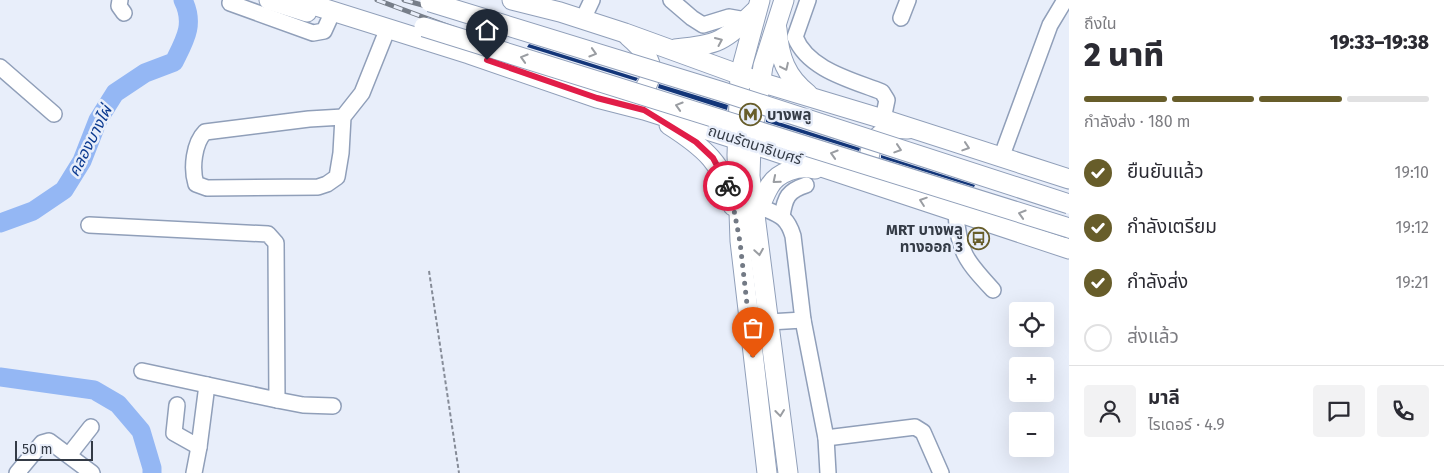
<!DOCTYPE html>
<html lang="th">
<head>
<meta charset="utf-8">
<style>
  :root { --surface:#fff; --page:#f2f2f3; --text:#2b2b33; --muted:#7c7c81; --line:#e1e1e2; --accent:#675d2a }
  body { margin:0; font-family:"Fira Sans","Noto Sans Thai",sans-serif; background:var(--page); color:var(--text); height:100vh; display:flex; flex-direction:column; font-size:19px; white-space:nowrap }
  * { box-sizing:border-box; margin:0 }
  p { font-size:16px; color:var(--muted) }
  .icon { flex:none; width:28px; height:28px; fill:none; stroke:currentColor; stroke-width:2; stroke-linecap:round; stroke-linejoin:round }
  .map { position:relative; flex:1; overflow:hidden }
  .side { display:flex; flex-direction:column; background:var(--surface); width:375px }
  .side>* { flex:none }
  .tools { position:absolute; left:1009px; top:302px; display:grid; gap:10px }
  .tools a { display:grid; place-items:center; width:45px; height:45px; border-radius:5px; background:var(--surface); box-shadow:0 5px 20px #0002; font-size:25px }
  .scale { position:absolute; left:15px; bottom:12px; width:78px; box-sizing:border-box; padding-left:5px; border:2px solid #343b46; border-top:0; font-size:14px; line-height:18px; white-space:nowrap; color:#343b46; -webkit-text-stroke:4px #e8eefa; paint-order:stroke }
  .pin { position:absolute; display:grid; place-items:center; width:42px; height:42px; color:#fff; margin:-51px -21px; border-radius:50% 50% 50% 0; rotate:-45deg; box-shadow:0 0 5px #0007 }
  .pin .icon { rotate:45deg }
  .courier { position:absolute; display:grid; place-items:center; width:50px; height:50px; margin:-25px; border:4px solid #e11d48; border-radius:50%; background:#fff; color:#222; box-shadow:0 1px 6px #0007 }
  .summary em { font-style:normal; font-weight:800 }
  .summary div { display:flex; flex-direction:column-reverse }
  .summary { display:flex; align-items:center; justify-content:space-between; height:85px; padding:0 15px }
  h1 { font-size:32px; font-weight:800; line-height:38px }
  .bar { display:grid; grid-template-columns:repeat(4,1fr); gap:8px 5px; align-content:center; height:60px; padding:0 15px }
  .bar i { height:6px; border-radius:4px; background:var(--line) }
  .bar .on { background:var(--accent) }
  .bar p { grid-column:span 4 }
  .line { display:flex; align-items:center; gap:12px; padding:0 15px; border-top:1px solid var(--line) }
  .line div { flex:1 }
  .round { display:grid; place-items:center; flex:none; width:52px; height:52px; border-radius:5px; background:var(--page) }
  ol { padding:0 15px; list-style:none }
  li { display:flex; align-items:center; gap:15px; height:55px }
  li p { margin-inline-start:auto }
  li .icon { padding:5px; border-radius:50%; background:var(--accent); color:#fff; stroke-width:4 }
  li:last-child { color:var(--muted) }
  li i { width:28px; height:28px; border:2px solid var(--line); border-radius:50% }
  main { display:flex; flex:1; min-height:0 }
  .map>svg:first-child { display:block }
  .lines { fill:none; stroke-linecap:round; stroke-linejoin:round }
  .river { stroke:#94b7f4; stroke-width:19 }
  .building { fill:#133679 }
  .minor-casing { stroke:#909fb9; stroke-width:18 }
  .major-casing { stroke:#909fb9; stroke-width:21 }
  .path { stroke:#868c98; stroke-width:2; stroke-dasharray:4 2.5; stroke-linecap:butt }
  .minor { stroke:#fff; stroke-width:15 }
  .major { stroke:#fff; stroke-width:19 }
  .rail-casing { stroke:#777e89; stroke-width:5 }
  .rail { stroke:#e8eefa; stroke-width:3; stroke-dasharray:9; stroke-linecap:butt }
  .major-bridge-casing { stroke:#909fb9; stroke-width:21; stroke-linecap:butt }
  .major-bridge { stroke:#fff; stroke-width:19 }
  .oneway { stroke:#9a9da2 }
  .done { stroke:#737a85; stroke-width:5; stroke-dasharray:0 9 }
  .route { stroke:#e11d48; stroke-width:6 }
  .labels { text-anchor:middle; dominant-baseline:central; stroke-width:5; stroke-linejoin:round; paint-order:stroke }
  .poi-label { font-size:15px; font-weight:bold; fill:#343b46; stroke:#e8eefa; text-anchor:start }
  .street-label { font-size:15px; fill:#343b46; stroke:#e8eefa }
  .water-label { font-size:16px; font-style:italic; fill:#0b3a90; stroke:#e8eefa }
</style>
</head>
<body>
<main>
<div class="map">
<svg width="1069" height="473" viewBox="0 0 1069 473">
  <rect width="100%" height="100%" fill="#e8eefa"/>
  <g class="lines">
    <g class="river">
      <path d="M0 223 33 211 64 190 82 161 98 120 115 93 145 73 174 62C185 40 195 24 183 0"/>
      <path d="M0 377 94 390 118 404 141 431 152 468V473"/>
    </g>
  </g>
  <g class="building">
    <path d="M529 44 638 78 636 81 527 47Z"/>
    <path d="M659 84 728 105 727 110 658 88Z"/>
    <path d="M766 118 860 148 859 151 766 122Z"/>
    <path d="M881 155 975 185 974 187 881 158Z"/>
  </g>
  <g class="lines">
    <defs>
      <g id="minor">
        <path d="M120 0 119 6 124 13"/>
        <path d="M671 0 692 18 703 25 729 17 746 20"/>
        <path d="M808 0 795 37C808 70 852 80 882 92L887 100 883 119"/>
        <path d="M230 3 313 33 324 31 329 20"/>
        <path d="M901 18 908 0"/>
        <path d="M583 19 592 0"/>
        <path d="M0 67 54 114"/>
        <path d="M343 117 309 119 205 132C194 143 191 168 196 184L207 188 318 187 327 184 337 177 341 153 343 117 362 93 388 28"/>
        <path d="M1001 158 1050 25 1065 0"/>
        <path d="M761 207C779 215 787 216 793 236L803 320 826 438 828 473"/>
        <path d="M956 213C958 252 967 262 993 290"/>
        <path d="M782 216C785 197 788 191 806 185"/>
        <path d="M89 225 268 234 276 243 277 400 142 371"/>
        <path d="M769 322 803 320"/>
        <path d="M277 400 303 405 333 406"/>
        <path d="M177 405 174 433 199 447"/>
        <path d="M826 438 915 427 923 432 941 473"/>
        <path d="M69 455 91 427"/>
        <path d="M17 473 42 443 49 441 92 473"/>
        <path d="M194 473 199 447 207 385"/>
      </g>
      <g id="major">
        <path d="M269 0 307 12"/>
        <path d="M297 0 469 54 597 98 644 110 767 149 1069 249"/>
        <path d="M512 0 560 12 625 33 760 82 883 119 1069 179"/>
        <path d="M760 0 740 74 737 155 740 241 767 473"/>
        <path d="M784 0 763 66 751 145 750 176 788 473"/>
        <path d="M777 29C779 57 786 77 808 94"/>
        <path d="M675 49C720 44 723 42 755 11"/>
        <path d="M627 102C645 96 657 74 647 57 642 48 635 42 628 36"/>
        <path d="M669 125C702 146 726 165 733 206"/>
        <path d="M875 178C863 162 870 134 892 129 897 128 903 129 908 129"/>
        <path d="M754 216C761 207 763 197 769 187 777 172 799 165 815 169"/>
      </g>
    </defs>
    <use href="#minor" class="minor-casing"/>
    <use href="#major" class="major-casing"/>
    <path class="path" d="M429 271 459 473"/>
    <use href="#minor" class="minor"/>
    <use href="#major" class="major"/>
    <defs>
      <g id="rail">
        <path d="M377 0 515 51 962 193 1069 221"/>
        <path d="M404 0 521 32 968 173 1069 209"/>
      </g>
    </defs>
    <use href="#rail" class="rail-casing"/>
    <use href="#rail" class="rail"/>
    <defs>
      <g id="major-bridge">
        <path d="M430 2 720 91 1069 204"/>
        <path d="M424 27 1069 228"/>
      </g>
    </defs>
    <use href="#major-bridge" class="major-bridge-casing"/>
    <use href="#major-bridge" class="major-bridge"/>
  </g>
  <defs><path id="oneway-chevron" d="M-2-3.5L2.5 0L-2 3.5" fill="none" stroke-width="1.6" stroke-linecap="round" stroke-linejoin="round" transform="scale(1.25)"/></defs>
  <g class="oneway">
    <use href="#oneway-chevron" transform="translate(719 41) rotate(-24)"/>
    <use href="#oneway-chevron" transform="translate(593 53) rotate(17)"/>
    <use href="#oneway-chevron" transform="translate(524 58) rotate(-163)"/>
    <use href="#oneway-chevron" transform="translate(785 67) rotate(65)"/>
    <use href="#oneway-chevron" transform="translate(679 106) rotate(-163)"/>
    <use href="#oneway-chevron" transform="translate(966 147) rotate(18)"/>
    <use href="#oneway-chevron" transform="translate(898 149) rotate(18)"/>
    <use href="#oneway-chevron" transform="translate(834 154) rotate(-163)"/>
    <use href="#oneway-chevron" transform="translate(776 180) rotate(140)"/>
    <use href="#oneway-chevron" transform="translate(923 201) rotate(-161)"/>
    <use href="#oneway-chevron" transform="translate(1022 214) rotate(-163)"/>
    <use href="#oneway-chevron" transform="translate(759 252) rotate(81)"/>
    <use href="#oneway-chevron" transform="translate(780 413) rotate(83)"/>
  </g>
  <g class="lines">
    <path class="done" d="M728 186 731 194 740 242 753 358"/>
    <path class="route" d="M487 60 597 98 644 110 696 142 713 158 728 186"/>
  </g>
  <defs>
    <symbol id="metro-ring" viewBox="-11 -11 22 22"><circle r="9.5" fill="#e8eefa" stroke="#675d2a" stroke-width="1.5"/><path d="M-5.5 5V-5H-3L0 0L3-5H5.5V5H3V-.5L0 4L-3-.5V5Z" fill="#675d2a"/></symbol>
    <symbol id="bus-ring" viewBox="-11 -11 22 22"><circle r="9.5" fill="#e8eefa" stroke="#675d2a" stroke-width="1.5"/><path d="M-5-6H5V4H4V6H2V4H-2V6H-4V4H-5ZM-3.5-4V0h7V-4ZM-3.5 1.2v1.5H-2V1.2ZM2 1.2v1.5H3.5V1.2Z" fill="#675d2a"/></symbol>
  </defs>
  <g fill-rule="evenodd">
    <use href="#metro-ring" x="738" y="102" width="25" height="25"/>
    <use href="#bus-ring" x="966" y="226" width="25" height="25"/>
  </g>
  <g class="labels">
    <g class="poi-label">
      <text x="767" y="115">บางพลู</text>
      <text x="963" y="230" text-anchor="end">MRT บางพลู<tspan x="963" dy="17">ทางออก 3</tspan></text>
    </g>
    <g class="street-label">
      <text transform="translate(755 145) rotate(18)">ถนนรัตนาธิเบศร์</text>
    </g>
    <g class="water-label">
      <text transform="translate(90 141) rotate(-63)">คลองบางไผ่</text>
    </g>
  </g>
</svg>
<div class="tools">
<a><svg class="icon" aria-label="locate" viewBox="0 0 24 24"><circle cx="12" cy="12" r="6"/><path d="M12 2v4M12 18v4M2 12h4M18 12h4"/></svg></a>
<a>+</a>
<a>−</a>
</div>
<div class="scale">50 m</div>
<div class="pin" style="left:753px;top:358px;background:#ea580c"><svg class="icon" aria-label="bag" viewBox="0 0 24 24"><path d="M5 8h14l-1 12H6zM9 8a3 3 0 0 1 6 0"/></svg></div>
<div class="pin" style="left:487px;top:60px;background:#1f2937"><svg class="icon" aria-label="home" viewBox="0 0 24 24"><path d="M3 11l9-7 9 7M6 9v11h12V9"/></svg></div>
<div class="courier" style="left:728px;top:186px"><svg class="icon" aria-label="bike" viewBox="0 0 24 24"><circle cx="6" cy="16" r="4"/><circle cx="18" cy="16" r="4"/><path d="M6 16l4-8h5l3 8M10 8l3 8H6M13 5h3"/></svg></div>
</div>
<section class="side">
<div class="summary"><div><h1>2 นาที</h1><p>ถึงใน</p></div><em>19:33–19:38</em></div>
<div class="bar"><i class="on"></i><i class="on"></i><i class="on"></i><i></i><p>กำลังส่ง · 180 m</p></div>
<ol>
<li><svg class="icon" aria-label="check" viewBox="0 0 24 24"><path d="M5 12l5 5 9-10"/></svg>ยืนยันแล้ว<p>19:10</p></li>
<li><svg class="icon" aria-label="check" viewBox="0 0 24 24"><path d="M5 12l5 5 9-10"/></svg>กำลังเตรียม<p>19:12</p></li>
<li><svg class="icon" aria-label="check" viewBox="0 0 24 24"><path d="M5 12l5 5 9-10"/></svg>กำลังส่ง<p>19:21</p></li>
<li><i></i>ส่งแล้ว</li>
</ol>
<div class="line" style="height:90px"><a class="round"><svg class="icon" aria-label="person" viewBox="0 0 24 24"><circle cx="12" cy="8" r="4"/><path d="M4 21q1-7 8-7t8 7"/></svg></a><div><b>มาลี</b><p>ไรเดอร์ · 4.9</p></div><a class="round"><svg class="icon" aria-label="chat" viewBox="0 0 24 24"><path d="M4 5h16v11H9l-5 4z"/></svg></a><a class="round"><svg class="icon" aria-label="phone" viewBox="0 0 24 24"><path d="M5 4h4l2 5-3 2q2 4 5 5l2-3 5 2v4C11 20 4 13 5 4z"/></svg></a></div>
</section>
</main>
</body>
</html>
